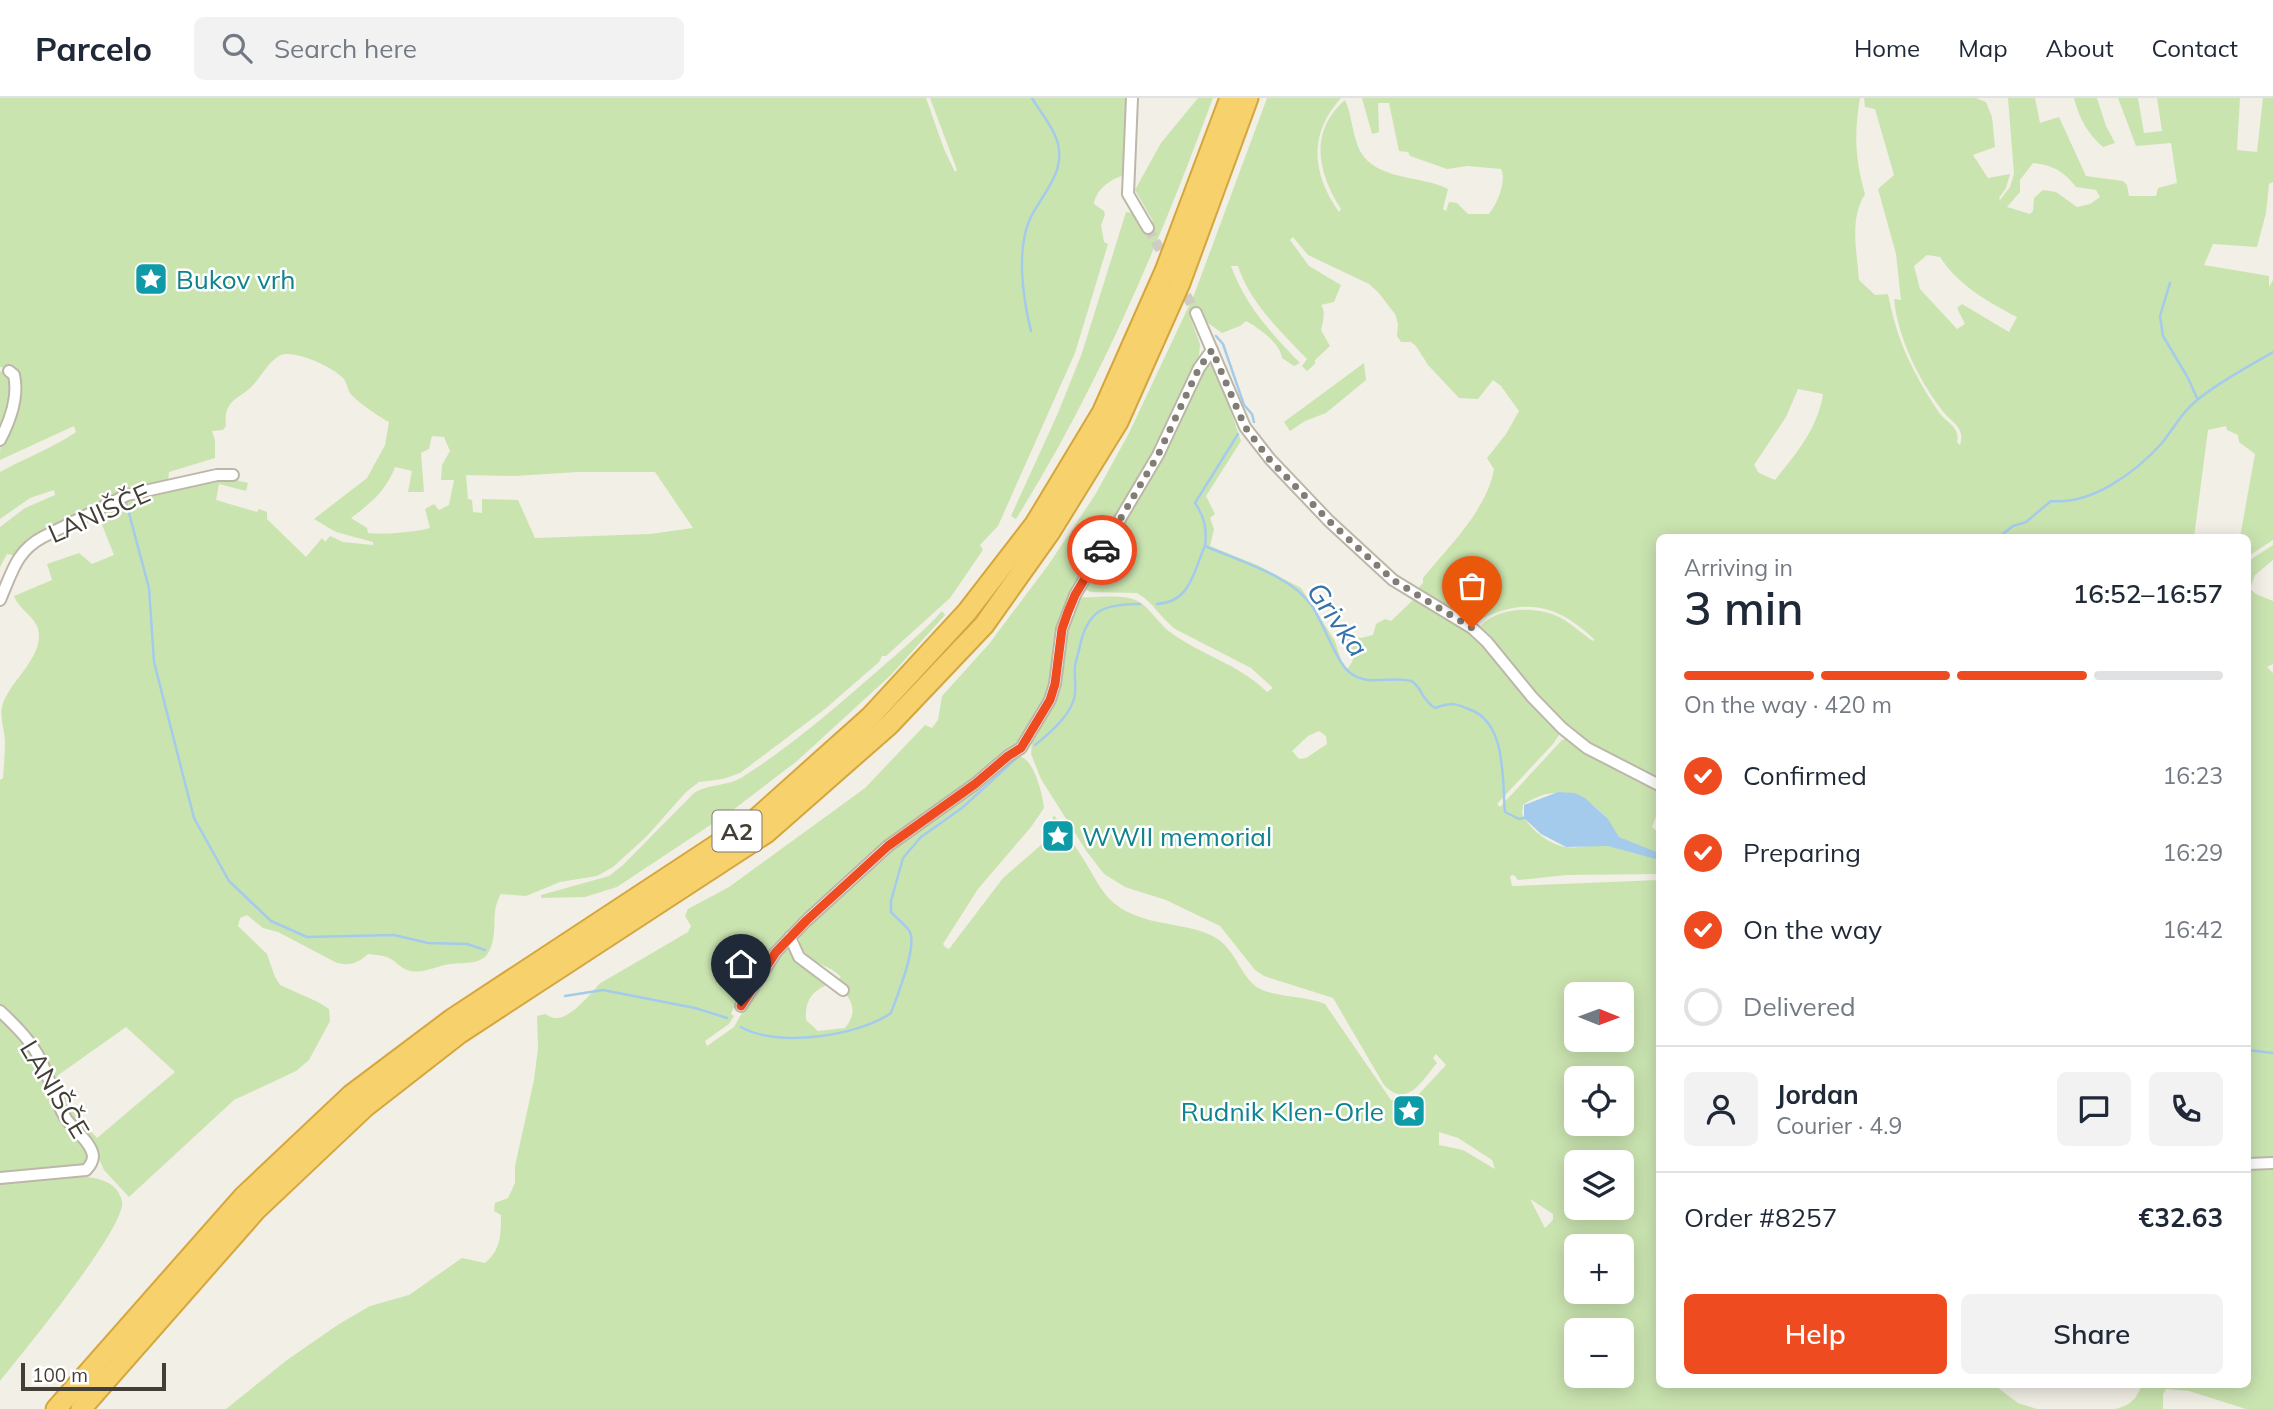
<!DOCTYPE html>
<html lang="en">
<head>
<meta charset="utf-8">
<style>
  :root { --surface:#fff; --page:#f2f2f3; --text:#1f2937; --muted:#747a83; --line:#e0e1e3; --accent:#ef4b20 }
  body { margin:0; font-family:Mulish,sans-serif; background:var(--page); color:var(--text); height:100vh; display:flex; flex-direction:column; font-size:26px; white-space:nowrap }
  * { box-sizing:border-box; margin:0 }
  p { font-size:23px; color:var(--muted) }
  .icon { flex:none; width:38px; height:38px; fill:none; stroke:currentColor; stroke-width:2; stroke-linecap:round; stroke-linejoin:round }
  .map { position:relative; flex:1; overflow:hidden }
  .side { position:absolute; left:1656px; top:436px; width:595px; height:854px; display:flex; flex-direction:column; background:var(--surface); border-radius:10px; box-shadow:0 4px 18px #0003 }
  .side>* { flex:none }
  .needle { width:46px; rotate:91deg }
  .fabs { position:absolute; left:1564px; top:884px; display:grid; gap:14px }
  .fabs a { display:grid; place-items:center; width:70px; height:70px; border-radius:10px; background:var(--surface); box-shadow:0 4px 18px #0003; font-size:35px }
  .scale { position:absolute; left:21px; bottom:18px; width:145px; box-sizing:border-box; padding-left:7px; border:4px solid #443f36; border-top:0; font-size:19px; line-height:24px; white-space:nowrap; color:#443f36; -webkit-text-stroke:5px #fff; paint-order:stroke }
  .pin { position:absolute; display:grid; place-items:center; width:60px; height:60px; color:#fff; margin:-72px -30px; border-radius:50% 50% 50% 0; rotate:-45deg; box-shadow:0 0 7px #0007 }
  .pin .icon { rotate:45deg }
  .courier { position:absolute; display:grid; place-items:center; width:70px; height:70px; margin:-35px; border:5px solid #ef4b20; border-radius:50%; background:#fff; color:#222; box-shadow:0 2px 9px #0007 }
  .head em { font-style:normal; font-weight:600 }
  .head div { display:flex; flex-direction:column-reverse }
  .head { display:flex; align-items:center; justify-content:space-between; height:119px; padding:0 28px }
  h1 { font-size:46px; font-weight:600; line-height:52px }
  .bar { display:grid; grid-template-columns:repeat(4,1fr); gap:10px 7px; align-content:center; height:84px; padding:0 28px }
  .bar i { height:9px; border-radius:5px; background:var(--line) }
  .bar .active { background:var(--accent) }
  .bar p { grid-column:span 4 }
  .line { display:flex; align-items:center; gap:18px; padding:0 28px; border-top:2px solid var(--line) }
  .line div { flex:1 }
  .round { display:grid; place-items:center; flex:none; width:74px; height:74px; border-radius:10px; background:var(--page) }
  ol { padding:0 28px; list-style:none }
  li { display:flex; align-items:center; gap:21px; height:77px }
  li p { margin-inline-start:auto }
  li .icon { padding:7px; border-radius:50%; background:var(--accent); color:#fff; stroke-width:4 }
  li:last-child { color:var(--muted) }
  li i { width:38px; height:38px; border:4px solid var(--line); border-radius:50% }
  .action { display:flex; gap:14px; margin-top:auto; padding:14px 28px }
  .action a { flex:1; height:80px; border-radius:10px; background:var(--accent); color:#fff; font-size:28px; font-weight:600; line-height:80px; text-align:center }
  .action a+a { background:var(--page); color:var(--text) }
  header { display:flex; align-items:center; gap:42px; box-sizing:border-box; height:98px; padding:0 35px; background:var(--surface); border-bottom:2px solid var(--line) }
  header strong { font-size:33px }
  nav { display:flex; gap:38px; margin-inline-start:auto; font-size:24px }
  .search { width:490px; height:63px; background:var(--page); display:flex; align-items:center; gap:18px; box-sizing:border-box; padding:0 24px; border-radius:10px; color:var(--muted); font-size:26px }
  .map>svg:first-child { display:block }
  .green { fill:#cae4b0; fill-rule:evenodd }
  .water { fill:#a5cbec }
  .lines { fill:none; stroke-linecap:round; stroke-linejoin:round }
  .stream { stroke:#a5cbec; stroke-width:2.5 }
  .minor-tunnel { stroke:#cfccc3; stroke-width:10; stroke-dasharray:10 5; stroke-linecap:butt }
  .minor-casing { stroke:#bdb7a9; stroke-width:14 }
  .motorway-casing { stroke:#d5a63d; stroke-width:23 }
  .minor { stroke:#fff; stroke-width:10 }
  .motorway { stroke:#f6d16c; stroke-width:19 }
  .done { stroke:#817d74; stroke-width:7; stroke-dasharray:0 12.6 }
  .route { stroke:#ef4b20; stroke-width:9 }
  .labels { text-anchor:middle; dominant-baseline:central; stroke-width:5; stroke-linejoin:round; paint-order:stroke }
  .shield { fill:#fff; stroke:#7c7972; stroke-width:2 }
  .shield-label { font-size:24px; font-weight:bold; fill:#443f36 }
  .culture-label { font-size:26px; fill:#0d838f; stroke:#fff; text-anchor:start }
  .street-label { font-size:26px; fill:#443f36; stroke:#fff }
  .water-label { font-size:28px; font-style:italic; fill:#3472aa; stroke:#fff }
</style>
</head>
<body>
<header>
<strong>Parcelo</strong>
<div class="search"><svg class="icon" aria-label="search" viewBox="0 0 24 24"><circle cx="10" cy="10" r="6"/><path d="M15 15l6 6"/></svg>Search here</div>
<nav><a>Home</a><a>Map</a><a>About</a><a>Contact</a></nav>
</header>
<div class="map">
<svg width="2273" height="1311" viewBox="0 0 2273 1311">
  <rect width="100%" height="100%" fill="#f2efe6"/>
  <g class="green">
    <path d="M0 0H926L944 51 955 74 957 72 930 0H1127V2L1122 78C1109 82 1096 92 1094 106L1104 113 1105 117 1101 127 1104 144 1108 146 1075 255 998 428 980 447 983 452 950 500 886 558H882L879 564 825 611 740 675 723 681 699 684 686 694 647 738 613 769 597 778 560 784 526 798 501 796C490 814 498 830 491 849 485 868 465 864 450 866 436 868 422 877 407 872 401 870 395 863 389 860 383 857 375 857 368 856 358 865 350 868 337 865L278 834 263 830 247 817 240 820 238 828 267 856 275 879 280 887 318 904 329 911 330 923 309 962 296 973 234 1002 129 1099 104 1072 95 1052 70 1024 38 954 17 926 0 911V682L3 680C4 667 5 654 5 642 4 631 0 620 2 609 7 586 39 564 39 538 39 519 20 514 14 498L52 482 47 466 79 455 92 466 114 457 97 414C141 393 199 371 248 385L246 393 219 386 216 402 257 414 259 411 267 414V421L306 459 322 440 325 444 330 438 343 444 373 447V444L336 434 314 421 367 380 385 347 389 324C378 318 357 304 350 295 347 290 347 284 343 280 332 269 293 250 279 258 268 265 262 277 254 286 240 302 223 300 226 328L223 332 212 333 215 342V360L169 374 168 384 112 401 79 419 33 439 22 448 17 458 7 456 0 469V429L25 410 55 397 54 392 30 400 0 421V374C25 360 53 350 76 334L74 328 0 362C0 357 0 350 1 345 7 325 28 292 14 272L0 269ZM432 338 444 339 450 353 442 367 441 382H454L449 407 439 412 434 406 425 411 430 430C417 434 381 437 368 435L367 430 351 420C371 405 386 393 395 369L412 373 408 394H424L421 355 429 351ZM578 374H655L693 430 650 436 535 440 518 402 482 401V415L473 414 472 402 468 401 466 377 515 378ZM126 929 175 974 97 1040 75 1016 57 978Z"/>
    <path d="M1198 0H1213C1159 146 1099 288 1016 421L1011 418 1058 315 1082 255 1126 114 1134 115 1142 131 1153 123 1135 92 1161 45Z"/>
    <path d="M1267 0H1341C1308 36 1312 76 1339 114L1341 111C1318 75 1308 34 1345 2 1352 16 1352 37 1360 53 1377 83 1421 77 1448 91L1443 111 1446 113 1449 104 1457 105 1468 116H1489C1497 106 1507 83 1501 71L1467 68 1447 71 1410 58 1408 54 1399 53 1389 5H1378L1379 34 1372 36 1362 0H1860C1854 36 1855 61 1865 96 1849 122 1857 153 1859 182L1875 197 1888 196C1897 243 1912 273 1938 313 1945 324 1961 329 1957 344L1960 347C1966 328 1950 324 1941 311 1918 280 1898 240 1894 201L1901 202 1896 156 1878 91 1894 77 1875 11 1865 9 1864 0H1976L1986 4 1992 19 1995 49 1973 57 1988 80 2010 76 2006 90 1999 100 2000 102 2010 89 2014 76 2008 0H2035L2040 25 2059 19 2086 78 2123 83 2127 87 2129 98H2156L2158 90 2177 85 2171 45 2136 48 2118 0H2138L2144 35 2162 33 2157 0H2240L2237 52 2257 54 2263 0H2273V84L2269 86 2266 115 2257 149 2213 146 2204 167 2269 178V189L2273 182V442L2247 459V439H2240L2255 356 2239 344 2238 337 2227 332 2226 328 2208 332 2194 439H1659V683C1637 672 1612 662 1591 648 1545 618 1513 572 1480 529 1497 509 1533 508 1557 518 1570 524 1581 535 1593 543L1594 541C1556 505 1522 499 1476 524L1448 512 1416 493 1423 485V480C1449 448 1487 412 1494 371L1487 360 1506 336 1519 313 1501 288 1493 282 1478 301 1459 300 1428 267 1416 248 1411 244H1401L1397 238 1398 226 1395 216 1378 194 1369 186 1308 157 1293 139 1290 142 1309 168 1341 187 1334 204 1321 207C1326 214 1323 223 1321 232L1330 248 1315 262V266L1307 273 1302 268 1307 261C1281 234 1250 205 1238 168H1231C1245 207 1271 235 1300 265L1294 268 1282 260C1280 245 1259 230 1246 223L1240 228 1222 235 1208 225 1201 211 1189 216 1200 246 1199 258 1143 374 1069 502 1057 532 1050 588 1044 608 1030 628 1020 641 979 678 868 760 790 836 776 849 771 850 761 870 752 881 754 887 733 911 731 916 734 918 729 926 705 943 707 948 734 929 767 871 781 852 792 853 808 867 822 875 827 887C810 894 805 905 806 922L818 933 845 930C861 910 849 899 834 883L841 879C825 862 804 869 799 839L804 829 871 765 974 691 1011 658C1013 658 1020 658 1022 659 1035 665 1043 698 1044 710L1031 729 978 791 943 846 945 849 949 851 1003 780 1041 747 1054 717C1064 731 1074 746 1084 762 1102 791 1106 808 1143 820 1164 827 1197 828 1216 840 1233 850 1239 872 1253 886 1267 900 1305 897 1325 906L1391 1002 1402 1005 1407 1017 1424 1007 1418 997 1446 967 1436 956 1433 960 1437 965C1422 983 1407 1011 1384 987L1333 900 1264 878 1255 872 1220 828 1166 802 1125 789 1104 776 1087 754 1041 681 1031 656 1032 642 1055 599 1065 534 1079 499C1096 500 1117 496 1133 501 1147 505 1158 525 1170 534 1201 557 1239 566 1267 594L1273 590 1251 570 1175 531C1161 520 1152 503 1137 495L1091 494 1084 491 1157 364 1201 273 1205 268 1211 267 1216 270 1241 343 1206 398 1215 416 1210 420 1214 431 1210 448 1257 467 1301 490 1335 543 1341 562 1347 571C1359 558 1351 552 1344 538L1348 536 1361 540 1373 537 1376 526 1385 521 1391 523 1413 502C1424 504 1433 510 1443 515 1493 545 1521 593 1561 634L1553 646 1497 706 1500 709 1562 642 1568 640 1588 654 1659 691V711L1652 729 1659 735V755C1646 751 1628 747 1618 738 1613 734 1611 725 1606 720 1584 693 1553 686 1523 707L1522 716C1530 731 1548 746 1566 749 1578 751 1592 746 1605 747 1623 750 1642 757 1659 762V776L1567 777 1518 782 1514 777 1510 778 1512 788 1659 782V1286H1993L2018 1305 2037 1311H226L287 1262 339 1226 370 1208 409 1197 462 1160 485 1165C501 1152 501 1136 501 1117L494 1113 495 1105 508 1100 515 1085V1068L534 982 538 950 537 918 545 916C548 917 551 920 555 920 569 922 591 896 599 886L688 834 691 828 685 818 688 811 729 789 865 690 925 627 932 630 938 622 942 598 989 546 1049 466 1095 397 1129 335 1194 197ZM2033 65C2052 67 2064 73 2076 89L2096 92 2100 99 2090 106 2077 109 2056 94 2043 92 2034 100 2033 113 2030 116 2007 109 2020 94V82ZM1927 157 1940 159C1958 187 1988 204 2017 219L2009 234 1962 206 1957 210 1965 226 1957 231 1920 191 1914 168ZM1798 291 1823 296C1818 330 1796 356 1775 382L1759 375 1754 367 1786 319ZM1319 633 1326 638 1327 646 1306 660 1299 661 1292 653 1308 638ZM1577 896H1622V942H1577ZM1577 980H1622V1026H1577ZM1439 1034 1458 1040 1492 1062 1495 1071 1463 1052 1439 1047ZM1577 1064H1622V1110H1577ZM1530 1101 1553 1116V1122L1545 1130ZM1577 1148H1622V1194H1577ZM1577 1232H1622V1278H1577Z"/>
    <path d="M2074 0H2097L2106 28 2115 45 2103 49C2087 35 2079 20 2074 0Z"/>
    <path d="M1364 265 1366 282 1326 315 1305 323 1290 333 1284 324Z"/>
    <path d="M0 273 10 277 14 285 0 338Z"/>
    <path d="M2273 447V462L2255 477 2250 491 2256 496 2273 503V566L2267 569 2273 575V1062L2247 1063V464Z"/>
    <path d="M942 513 945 517 891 577 797 663 733 712 617 789 585 799 541 800V797L609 778 623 767 694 695C710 685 728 689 744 678 791 648 834 611 875 575 898 555 922 535 942 513Z"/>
    <path d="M0 917 32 954 89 1057 88 1062 82 1069 0 1077Z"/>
    <path d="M2273 1068V1311H2246L2189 1293 2166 1291 2163 1296V1311H2115C2131 1307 2136 1302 2142 1286H2247V1070Z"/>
    <path d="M64 1077C84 1079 116 1077 122 1103 128 1127 20 1258 0 1283V1083Z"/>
  </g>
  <path class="water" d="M1558 694 1575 695 1585 700 1608 721 1619 739 1659 755V762L1608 748 1566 749 1541 736 1524 720V707Z"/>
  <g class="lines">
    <g class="stream">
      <path d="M2170 185 2160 218 2163 238 2188 280 2197 300"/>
      <path d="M1031 233C1023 201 1016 152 1030 121 1040 99 1062 79 1059 52 1058 35 1041 15 1032 0"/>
      <path d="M1216 238 1223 246 1244 307 1252 316 1254 324"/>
      <path d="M1238 336 1195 405C1205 420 1207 431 1205 448 1238 463 1291 477 1312 508 1323 524 1336 563 1349 574 1368 590 1392 577 1411 583 1421 587 1421 602 1435 610 1452 604 1455 605 1471 612 1507 626 1502 683 1505 714L1519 721 1524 720"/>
      <path d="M126 404 149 490 154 564 194 720 229 783 271 823 307 839 394 837 428 845 467 846 485 852"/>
      <path d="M1999 439 2013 428 2026 424 2051 403C2092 407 2136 374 2162 345 2174 330 2181 315 2196 303 2218 284 2248 269 2273 254"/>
      <path d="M1157 506C1190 504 1193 476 1204 450"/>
      <path d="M1035 647C1049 636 1069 619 1074 601 1077 591 1074 579 1075 568 1076 561 1079 554 1080 547 1089 510 1104 507 1140 506"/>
      <path d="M565 898 603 892 695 910 727 920"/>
      <path d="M741 929C777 950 858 938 891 915 897 898 917 850 910 834 906 827 896 820 891 814V803L903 760 921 739 962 710 1020 657"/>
      <path d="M2247 952 2273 955"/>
    </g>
    <g class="minor-tunnel">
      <path d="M1148 130 1167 164"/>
      <path d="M1179 184 1196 215"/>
    </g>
    <defs>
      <g id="minor">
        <path d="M1132 0 1128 96 1148 130"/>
        <path d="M1196 215 1245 329 1270 361 1329 423 1393 482 1472 530 1487 544 1532 599 1562 630 1587 650 1659 687"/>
        <path d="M0 342C10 323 19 299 14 277L9 273"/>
        <path d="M0 502C12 475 16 453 43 439L127 397 217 377H233"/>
        <path d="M790 839 799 859 843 892"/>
        <path d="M741 908 776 854 807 822 888 748 975 686 1008 658 1021 650 1050 602 1055 586 1062 531 1075 497 1158 357 1199 270 1212 252"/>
        <path d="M0 913C16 928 32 944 41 963 50 981 54 1001 65 1019 72 1031 91 1043 93 1058 93 1064 90 1068 86 1072L0 1080"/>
        <path d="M2247 1066 2273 1065"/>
      </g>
      <g id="motorway">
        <path d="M56 1311 243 1099 351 997 452 921 756 721 871 618 967 514 1035 426 1102 315 1165 173 1230 0"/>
        <path d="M81 1311 256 1112 365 1009 460 935 766 735 889 627 984 527 1050 434 1118 324 1180 185 1248 0"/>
      </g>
    </defs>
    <use href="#minor" class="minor-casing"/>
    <use href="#motorway" class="motorway-casing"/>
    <use href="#minor" class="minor"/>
    <use href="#motorway" class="motorway"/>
  </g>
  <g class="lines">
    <path class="done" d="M1102 452 1158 357 1199 270 1212 252 1245 329 1270 362 1329 423 1393 482 1472 530"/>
    <path class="route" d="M741 908 776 854 807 822 888 748 975 686 1008 658 1021 650 1050 602 1055 586 1062 531 1068 514 1075 497 1102 452"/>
  </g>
  <defs>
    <symbol id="sight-square" viewBox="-11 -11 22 22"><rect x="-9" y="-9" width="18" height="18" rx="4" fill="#0f9aa8" stroke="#fff"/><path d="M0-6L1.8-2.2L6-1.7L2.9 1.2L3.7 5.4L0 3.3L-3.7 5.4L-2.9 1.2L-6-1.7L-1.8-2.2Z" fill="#fff"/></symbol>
  </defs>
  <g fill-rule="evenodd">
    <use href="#sight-square" x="132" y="162" width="38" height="38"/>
    <use href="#sight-square" x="1039" y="719" width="38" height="38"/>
    <use href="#sight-square" x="1390" y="994" width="38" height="38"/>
  </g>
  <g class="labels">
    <rect class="shield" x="712.5" y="712.5" width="49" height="41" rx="5"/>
    <g class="shield-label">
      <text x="737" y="733">A2</text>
    </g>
    <g class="culture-label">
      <text x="176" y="181">Bukov vrh</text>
      <text x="1082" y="738">WWII memorial</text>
      <text x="1384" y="1013" text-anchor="end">Rudnik Klen-Orle</text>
    </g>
    <g class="street-label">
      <text transform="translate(99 415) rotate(-24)">LANIŠČE</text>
      <text transform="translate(55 991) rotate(59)">LANIŠČE</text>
    </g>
    <g class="water-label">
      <text transform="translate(1338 521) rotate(55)">Grivka</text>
    </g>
  </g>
</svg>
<div class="fabs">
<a><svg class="needle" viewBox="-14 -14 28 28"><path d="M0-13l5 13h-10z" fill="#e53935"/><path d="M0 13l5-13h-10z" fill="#747a83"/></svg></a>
<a><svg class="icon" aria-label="locate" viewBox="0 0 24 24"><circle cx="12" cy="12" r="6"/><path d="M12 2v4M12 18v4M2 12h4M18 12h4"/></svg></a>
<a><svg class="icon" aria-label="layers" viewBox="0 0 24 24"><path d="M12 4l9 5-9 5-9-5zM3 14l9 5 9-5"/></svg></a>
<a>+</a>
<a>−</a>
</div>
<div class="scale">100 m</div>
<div class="pin" style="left:1472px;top:530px;background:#ea580c"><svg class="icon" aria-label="bag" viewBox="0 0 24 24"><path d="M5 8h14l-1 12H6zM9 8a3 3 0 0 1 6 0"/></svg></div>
<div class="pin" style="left:741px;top:908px;background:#1f2937"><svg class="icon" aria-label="home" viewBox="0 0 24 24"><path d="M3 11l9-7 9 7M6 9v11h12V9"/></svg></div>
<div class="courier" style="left:1102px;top:452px"><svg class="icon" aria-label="car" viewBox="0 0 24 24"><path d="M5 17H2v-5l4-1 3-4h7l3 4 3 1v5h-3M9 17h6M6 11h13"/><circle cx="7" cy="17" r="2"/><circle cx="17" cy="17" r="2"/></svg></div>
<section class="side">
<div class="head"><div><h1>3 min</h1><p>Arriving in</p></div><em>16:52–16:57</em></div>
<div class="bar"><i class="active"></i><i class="active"></i><i class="active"></i><i></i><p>On the way · 420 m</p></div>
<ol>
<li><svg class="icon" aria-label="check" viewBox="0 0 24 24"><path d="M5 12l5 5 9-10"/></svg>Confirmed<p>16:23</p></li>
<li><svg class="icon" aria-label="check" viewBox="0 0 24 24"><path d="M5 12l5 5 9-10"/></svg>Preparing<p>16:29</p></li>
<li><svg class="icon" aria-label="check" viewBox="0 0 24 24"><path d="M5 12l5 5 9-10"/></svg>On the way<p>16:42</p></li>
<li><i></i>Delivered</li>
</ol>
<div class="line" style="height:126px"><a class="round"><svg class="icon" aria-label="person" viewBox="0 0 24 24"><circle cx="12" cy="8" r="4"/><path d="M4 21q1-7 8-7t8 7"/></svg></a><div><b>Jordan</b><p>Courier · 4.9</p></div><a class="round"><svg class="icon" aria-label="chat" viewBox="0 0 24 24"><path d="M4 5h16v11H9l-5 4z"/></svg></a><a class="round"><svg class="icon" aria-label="phone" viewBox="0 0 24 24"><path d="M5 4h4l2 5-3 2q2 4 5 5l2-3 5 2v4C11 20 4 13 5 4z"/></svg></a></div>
<div class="line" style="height:91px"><div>Order #8257</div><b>€32.63</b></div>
<div class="action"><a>Help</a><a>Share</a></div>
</section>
</div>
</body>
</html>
